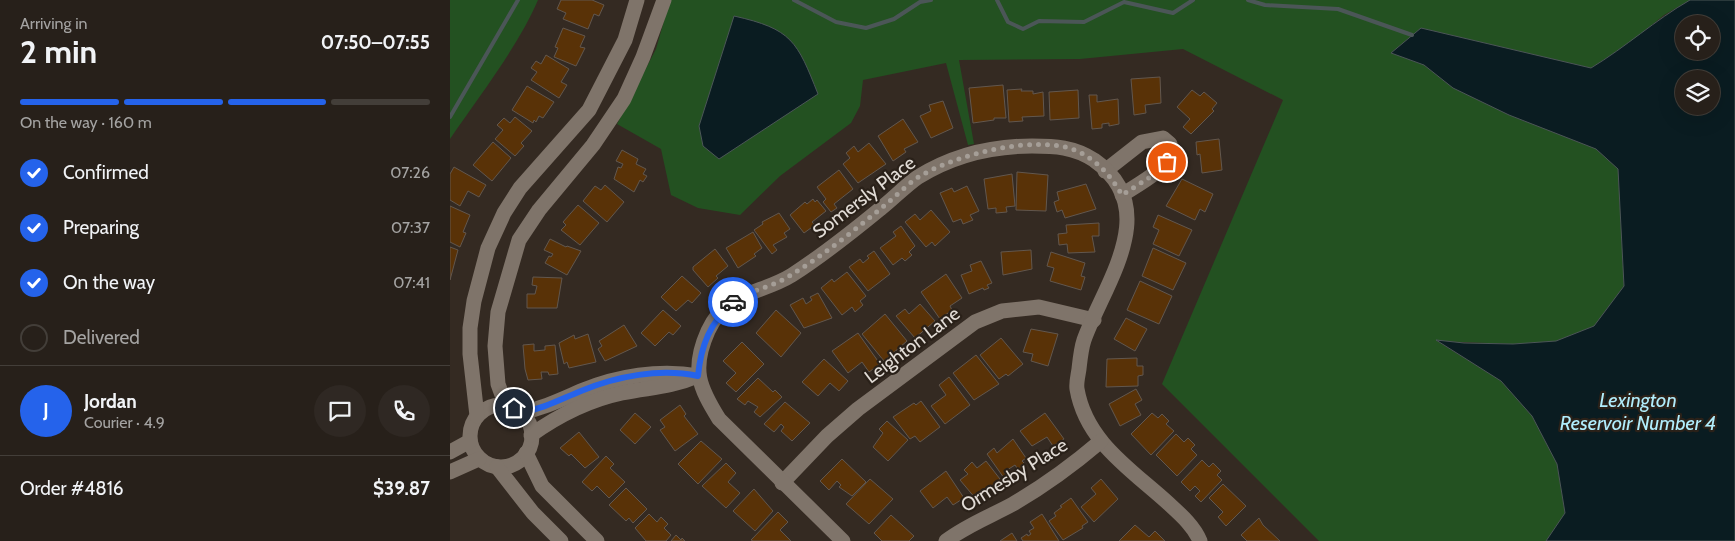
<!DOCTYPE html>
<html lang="en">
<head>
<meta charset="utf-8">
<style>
  :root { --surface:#27201a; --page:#2f2823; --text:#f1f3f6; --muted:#a4a3a2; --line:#433e39; --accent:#2563eb }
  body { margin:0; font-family:Cabin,sans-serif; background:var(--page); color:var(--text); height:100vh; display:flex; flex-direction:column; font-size:19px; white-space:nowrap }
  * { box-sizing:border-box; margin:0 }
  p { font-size:16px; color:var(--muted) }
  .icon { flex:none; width:28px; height:28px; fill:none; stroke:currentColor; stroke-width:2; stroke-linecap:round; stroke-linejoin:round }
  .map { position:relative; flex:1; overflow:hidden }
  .sheet { display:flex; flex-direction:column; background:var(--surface); width:450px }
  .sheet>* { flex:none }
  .tools { position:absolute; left:1225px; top:15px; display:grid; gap:10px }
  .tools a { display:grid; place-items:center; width:45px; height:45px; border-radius:50%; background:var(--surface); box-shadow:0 5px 20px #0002,0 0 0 1px var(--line); font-size:25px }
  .pin { position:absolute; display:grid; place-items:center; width:42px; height:42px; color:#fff; margin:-21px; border:2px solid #fff; border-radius:50%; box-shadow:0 1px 5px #0007 }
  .courier { position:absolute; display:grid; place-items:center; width:50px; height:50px; margin:-25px; border:4px solid #2563eb; border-radius:50%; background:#fff; color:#222; box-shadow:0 1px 6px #0007 }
  .head em { font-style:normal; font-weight:800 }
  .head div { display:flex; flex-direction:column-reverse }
  .head { display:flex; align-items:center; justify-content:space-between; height:85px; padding:0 20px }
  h1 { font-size:32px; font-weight:800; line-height:38px }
  .bar { display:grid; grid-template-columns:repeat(4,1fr); gap:8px 5px; align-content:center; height:60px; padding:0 20px }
  .bar i { height:6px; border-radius:4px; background:var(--line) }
  .bar .on { background:var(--accent) }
  .bar p { grid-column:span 4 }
  .line { display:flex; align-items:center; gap:12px; padding:0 20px; border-top:1px solid var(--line) }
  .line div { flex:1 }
  .round { display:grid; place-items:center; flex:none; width:52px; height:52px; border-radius:26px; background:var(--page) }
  ol { padding:0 20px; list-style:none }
  li { display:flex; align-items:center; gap:15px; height:55px }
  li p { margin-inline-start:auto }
  li .icon { padding:5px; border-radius:50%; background:var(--accent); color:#fff; stroke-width:4 }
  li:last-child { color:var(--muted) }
  li i { width:28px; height:28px; border:2px solid var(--line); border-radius:50% }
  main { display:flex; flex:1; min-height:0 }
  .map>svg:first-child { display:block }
  .green { fill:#235121 }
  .water { fill:#0a1c21; stroke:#4b5657; fill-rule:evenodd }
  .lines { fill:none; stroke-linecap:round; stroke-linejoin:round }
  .stream { stroke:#4b5657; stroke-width:4 }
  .building { fill:#593207; stroke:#62574e }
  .minor { stroke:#7f746a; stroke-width:15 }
  .done { stroke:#a59e97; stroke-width:5; stroke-dasharray:0 9 }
  .route { stroke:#2563eb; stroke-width:6 }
  .labels { text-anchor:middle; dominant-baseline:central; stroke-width:4.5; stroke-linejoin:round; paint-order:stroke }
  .street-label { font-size:19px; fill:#e2dcd6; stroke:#2a2119 }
  .water-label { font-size:20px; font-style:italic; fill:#b1edfc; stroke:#2a2119 }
</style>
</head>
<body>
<main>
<section class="sheet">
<div class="head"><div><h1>2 min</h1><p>Arriving in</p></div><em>07:50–07:55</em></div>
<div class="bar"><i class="on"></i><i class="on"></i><i class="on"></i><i></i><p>On the way · 160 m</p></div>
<ol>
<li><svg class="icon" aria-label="check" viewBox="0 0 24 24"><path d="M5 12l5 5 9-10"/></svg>Confirmed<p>07:26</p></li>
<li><svg class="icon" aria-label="check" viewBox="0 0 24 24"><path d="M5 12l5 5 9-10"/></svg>Preparing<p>07:37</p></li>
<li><svg class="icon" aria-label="check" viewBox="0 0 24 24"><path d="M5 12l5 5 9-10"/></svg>On the way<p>07:41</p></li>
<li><i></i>Delivered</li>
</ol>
<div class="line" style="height:90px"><b class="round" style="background:var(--accent);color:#fff">J</b><div><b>Jordan</b><p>Courier · 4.9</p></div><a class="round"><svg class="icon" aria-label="chat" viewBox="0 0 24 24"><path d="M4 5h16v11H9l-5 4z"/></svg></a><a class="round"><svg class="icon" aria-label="phone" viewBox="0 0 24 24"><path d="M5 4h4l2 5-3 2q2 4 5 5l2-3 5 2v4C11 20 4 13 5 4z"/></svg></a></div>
<div class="line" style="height:65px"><div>Order #4816</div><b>$39.87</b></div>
</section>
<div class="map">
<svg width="1285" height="541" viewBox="0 0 1285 541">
  <rect width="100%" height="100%" fill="#342a22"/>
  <g class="green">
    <path d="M0 0H88C69 45 28 98 0 139Z"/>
    <path d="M220 0H1240L1214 15 1176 46 1141 68 971 28 941 53 974 65 1003 88 1059 115 1146 149 1168 169 1174 286 1144 326 1106 341 1063 344 987 341 1051 381 1082 416 1107 464 1115 513 1096 541H869L712 384 833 100 733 49 630 59 509 60 524 144 518 145 496 63 413 80 410 106 401 123 330 176 290 215 248 208 221 195 211 149 167 124 206 49Z"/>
  </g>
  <g class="water">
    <path d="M1240 0H1285V541H1096L1115 513 1107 464 1082 416 1051 381 986 340 1014 343 1063 344 1106 341 1144 326 1174 286 1168 169 1146 149 1059 115 1003 88 974 65 941 53 971 28 1141 68C1176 47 1205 20 1240 0ZM1234 24H1261V51H1234ZM1234 79H1261V106H1234Z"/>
    <path d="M284 16C342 29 347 41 368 94L269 159 253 146 249 126Z"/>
  </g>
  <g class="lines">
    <g class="stream">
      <path d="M344 0 386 22 416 28 444 19 470 2 481 0"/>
      <path d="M547 0 558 22 573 29 589 21 634 22 674 2 723 13 743 0"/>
      <path d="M798 0 815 5 888 9 962 35"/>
      <path d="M0 117 68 0"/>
    </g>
  </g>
  <g class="building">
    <path d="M111 0H142L154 5 149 16 144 14 138 29 113 19 116 13 107 9Z"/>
    <path d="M113 28 135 36 130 47 135 48 126 66 104 57 108 48 105 47Z"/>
    <path d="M96 55 119 69 111 82 117 85 109 98 81 80 87 72 81 68 86 61 91 64Z"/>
    <path d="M710 77 711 103 695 105 696 113 684 115 681 79Z"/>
    <path d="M553 85 556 118H544V120L523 123 519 88Z"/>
    <path d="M77 86 104 102 93 118 89 116 86 122 84 120 83 123 62 110Z"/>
    <path d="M572 89 571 91H583V94L593 92 594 116 572 117 573 121 559 122 557 90Z"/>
    <path d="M628 90 629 118 600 120 599 92Z"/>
    <path d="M742 90 750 96 754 92 767 103 762 109 764 111 741 134 733 127 740 119 727 107Z"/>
    <path d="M639 95H647V102L668 99 669 124 659 126V123L652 124V128L642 129Z"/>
    <path d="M493 101 503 128 481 138 470 116 481 111 479 105Z"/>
    <path d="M65 117 82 131 71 143 74 146 65 156 45 139 53 130 47 125 54 118 60 123Z"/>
    <path d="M453 119 468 142 454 149 456 152 443 161 428 136Z"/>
    <path d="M769 139 772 170 752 173 750 154 747 155 746 142Z"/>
    <path d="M43 142 61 158 42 181 23 165Z"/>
    <path d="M419 143 436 164 408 183 393 164 400 158 396 153 404 146 408 152Z"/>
    <path d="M172 150 188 159 186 164 196 169 193 174 197 176 193 182 190 180 184 192 164 179 168 167 171 168 173 164 166 161Z"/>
    <path d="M4 167 36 185 29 197 18 191 10 206 0 200V174Z"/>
    <path d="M389 170 403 189 384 204 387 208 381 212 373 202 376 199 367 187Z"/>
    <path d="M567 172 598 175 596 211 566 210Z"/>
    <path d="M562 174 565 206 556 207 557 212 546 213V208L538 209 534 179Z"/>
    <path d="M732 179 763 194 755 212 750 209 745 220 716 206Z"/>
    <path d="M636 184 646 209 615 218 612 210 607 212 604 202 609 200 607 192Z"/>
    <path d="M155 185 174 202 157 222 133 201 145 186 151 190Z"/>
    <path d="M517 186 529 211 520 215 523 220 513 224 511 219 503 222 490 193 502 188 504 192Z"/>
    <path d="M363 199 365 202 367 200 376 211 362 222 365 225 354 233 340 215 355 202 357 204Z"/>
    <path d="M128 205 149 223 130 245 111 230 116 225 113 222Z"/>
    <path d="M0 206 20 215 13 232 16 233 10 247 0 242Z"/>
    <path d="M481 210 500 232 485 246 482 242 476 247 455 222 465 214 470 220Z"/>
    <path d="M329 213 340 229 334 233 337 237 323 245 327 250 322 254 304 230 313 224 312 222Z"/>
    <path d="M708 215 742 230 729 256 703 244 709 230 703 227Z"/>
    <path d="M649 223V236H642L645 252 618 253 617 244 609 245 608 234 617 233 616 225Z"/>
    <path d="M451 226 465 246 459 252 462 255 455 261 452 258 443 265 430 248 446 236 443 232Z"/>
    <path d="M303 232 312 248 304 254 306 256 288 268 276 248Z"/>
    <path d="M100 239 116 247 117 246 131 251 117 275 95 263 99 256 101 257 103 254 94 250Z"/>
    <path d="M0 247 8 250 0 280Z"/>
    <path d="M703 248 736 263 723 290 692 276Z"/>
    <path d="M265 249 278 266 266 276 268 278 258 287 243 270V267Z"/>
    <path d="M581 250 582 269 553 275 551 252Z"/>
    <path d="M424 251 440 274 418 291 399 267 410 259 413 263 419 258 417 256Z"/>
    <path d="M601 252 635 263 631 276 635 277 631 290 600 281 604 268 597 266Z"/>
    <path d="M531 261 542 283 537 285 539 288 534 290 533 288 519 294 511 275 522 271 520 265Z"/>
    <path d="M397 272 416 296 410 301 413 305 405 312 402 307 392 315 371 288 382 279 384 282Z"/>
    <path d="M496 274 512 298 500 306 502 310 490 319 471 292Z"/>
    <path d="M232 276 251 293 242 303 238 300 226 311 211 297Z"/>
    <path d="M83 277 112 278 107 308H77V294H85L87 286 82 285Z"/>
    <path d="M690 281 722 296 709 324 677 310Z"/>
    <path d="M368 293 382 318 354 328 340 305 353 298 356 304 362 300 360 297Z"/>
    <path d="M470 304 485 321 465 338 446 316 455 309 459 314Z"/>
    <path d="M213 310 231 326 223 335 219 332 205 346 191 333Z"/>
    <path d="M326 310 351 333 331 357 306 333Z"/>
    <path d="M435 314 457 341 434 361 412 334Z"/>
    <path d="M676 318 697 329 685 351 664 339Z"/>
    <path d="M174 325 187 346 155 361 148 349 152 346 149 341Z"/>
    <path d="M581 329 608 334 598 366 581 361 583 354 573 352Z"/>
    <path d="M408 333 430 364 419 372 412 362 398 373 382 351Z"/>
    <path d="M138 334 146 362 119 368 117 362 114 364 109 343 124 335 125 339Z"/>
    <path d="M551 338 573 364 558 376 556 374 549 379 530 355Z"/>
    <path d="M292 342 314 364 286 392 276 383 286 373 273 361Z"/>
    <path d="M84 344V351L95 350V346L105 345 108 374 99 375 98 372H91L92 379 78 380 75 369 73 345Z"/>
    <path d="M526 355 549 384 524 400 503 373Z"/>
    <path d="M687 358V366H693V375L688 376V386L656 387 657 359Z"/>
    <path d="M374 359 398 381 389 391 380 383 368 396 352 382Z"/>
    <path d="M499 377 520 405 495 424 481 406 496 395 489 385Z"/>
    <path d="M308 378 323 392 325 390 332 397 310 417 304 412 308 407 298 401 295 405 287 399Z"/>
    <path d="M686 389 692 400 685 404 691 415 670 426 659 404Z"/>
    <path d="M471 401 490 427 470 442 465 436 460 439 443 417 464 403 466 405Z"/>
    <path d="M335 402 360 423 342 441 331 431 334 427 331 424 324 432 314 424Z"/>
    <path d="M230 405 236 414 234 416 248 434 225 451 210 430 215 427 210 420Z"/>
    <path d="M185 413 201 427 185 444 170 430Z"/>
    <path d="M595 413 614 439 603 446 597 437 582 446 570 431Z"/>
    <path d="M702 413 708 418 712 414 719 421 716 424 724 431 701 455 681 434Z"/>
    <path d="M437 421 458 440 438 461 423 447 433 433 429 429Z"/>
    <path d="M129 432 149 457 135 468 121 454 119 456 110 448Z"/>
    <path d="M726 434 734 442 738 438 745 445 741 449 747 455 727 476 706 455Z"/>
    <path d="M563 439 576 458 572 461 576 465 569 471 565 465 554 472 557 476 554 478 537 454 544 448 547 453Z"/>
    <path d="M251 441 272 459 248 484 228 464Z"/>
    <path d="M156 456 164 464 160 468 175 482 159 498 147 486 142 491 132 482Z"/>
    <path d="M392 459 416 482 402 496 389 487 391 485 387 481 379 490 370 481Z"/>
    <path d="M752 460 759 467 763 463 771 471 767 475 772 480 751 502 745 496 750 491 745 486 740 491 731 482Z"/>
    <path d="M536 461 550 479 526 499 510 480 518 474 514 470 522 462 527 468Z"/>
    <path d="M276 463 286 473 278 482 290 493 276 508 252 486Z"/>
    <path d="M496 471 514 498 503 505 497 497 483 508 470 491Z"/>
    <path d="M420 479 443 499 419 524 396 504Z"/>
    <path d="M651 479 668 499 644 522 631 507 646 494 641 488Z"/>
    <path d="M773 484 796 506 776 526 768 517 773 512 759 498Z"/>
    <path d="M176 488 197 509 183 523 179 518 176 521 159 505Z"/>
    <path d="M304 489 323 511 305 531 283 511Z"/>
    <path d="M621 498 638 522 632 526 633 528 613 540 599 521 606 516 604 513 612 507 610 506Z"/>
    <path d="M328 512 338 522 330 530 341 541H303L301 540Z"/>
    <path d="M199 514 207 522 211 517 218 524 214 528 221 535 216 541H196L185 528Z"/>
    <path d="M592 514 609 541H573L571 538 577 534 578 536 581 534 579 531 584 528 580 522Z"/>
    <path d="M441 515 464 536 459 541H432L424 533Z"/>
    <path d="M809 518 813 525 830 541H797L791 535Z"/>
    <path d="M685 525 699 537 705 531 715 541H669Z"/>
    <path d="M562 533 567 541H550Z"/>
    <path d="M226 535 231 540 232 538 235 541H221Z"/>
  </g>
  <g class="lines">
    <g class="minor">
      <path d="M655 171 692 142 713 138 720 144 722 154C711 173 690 183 672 195"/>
      <circle cx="51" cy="436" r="31"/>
      <path d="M56 406 48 384 45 346 48 312 69 240 89 210 143 145 174 99 193 57 214 0"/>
      <path d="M70 413C94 408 110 400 131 391 167 376 210 369 248 376"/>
      <path d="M27 416 20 354V328L24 301 38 248 54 213 70 188 139 110 175 40 187 0"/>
      <path d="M81 435C109 415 139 400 172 393 201 387 219 388 247 376"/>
      <path d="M0 452 20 441"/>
      <path d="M76 453 92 486 147 541"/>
      <path d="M47 467 83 513 111 541"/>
      <path d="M0 472 29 459"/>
      <path d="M332 483 377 436 408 409 525 322 552 311 589 307 644 320"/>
      <path d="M393 541 269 419C249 387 241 369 258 331 277 290 310 295 342 275 373 255 402 232 430 209 443 199 455 186 468 177 502 156 542 146 582 146 605 146 624 147 644 160 714 209 654 284 634 340 631 349 630 360 629 369 628 376 626 383 627 389 636 442 682 470 718 503 730 514 744 526 750 541"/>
      <path d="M496 541C517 525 541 516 563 504 594 486 624 464 651 441"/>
    </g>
  </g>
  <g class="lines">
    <path class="done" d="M283 302 288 297C305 290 326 285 341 275 372 256 401 233 429 210 442 200 454 187 467 178 503 155 587 133 627 151 648 161 661 176 672 195L705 174 717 162"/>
    <path class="route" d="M64 408 70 413C95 408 109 400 131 391 167 376 210 368 248 376 251 345 260 323 283 302"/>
  </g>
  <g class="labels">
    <g class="street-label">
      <text transform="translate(414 197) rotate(-37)">Somersly Place</text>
      <text transform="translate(462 345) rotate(-37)">Leighton Lane</text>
      <text transform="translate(564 475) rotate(-32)">Ormesby Place</text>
    </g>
    <g class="water-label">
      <text x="1188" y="400">Lexington<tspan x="1188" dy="23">Reservoir Number 4</tspan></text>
    </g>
  </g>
</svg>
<div class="tools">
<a><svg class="icon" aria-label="locate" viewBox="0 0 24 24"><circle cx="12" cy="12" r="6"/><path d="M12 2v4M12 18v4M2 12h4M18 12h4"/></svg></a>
<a><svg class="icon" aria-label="layers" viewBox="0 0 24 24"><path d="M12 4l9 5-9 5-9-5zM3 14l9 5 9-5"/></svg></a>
</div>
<div class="pin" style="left:717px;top:162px;background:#ea580c"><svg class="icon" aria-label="bag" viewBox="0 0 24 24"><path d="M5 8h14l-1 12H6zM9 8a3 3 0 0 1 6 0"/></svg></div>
<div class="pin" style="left:64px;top:408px;background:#1f2937"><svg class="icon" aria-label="home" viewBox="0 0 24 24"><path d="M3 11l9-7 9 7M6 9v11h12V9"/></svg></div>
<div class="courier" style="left:283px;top:302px"><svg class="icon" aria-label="car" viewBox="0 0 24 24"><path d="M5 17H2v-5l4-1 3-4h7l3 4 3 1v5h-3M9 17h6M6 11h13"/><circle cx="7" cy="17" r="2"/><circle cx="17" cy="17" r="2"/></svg></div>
</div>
</main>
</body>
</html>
